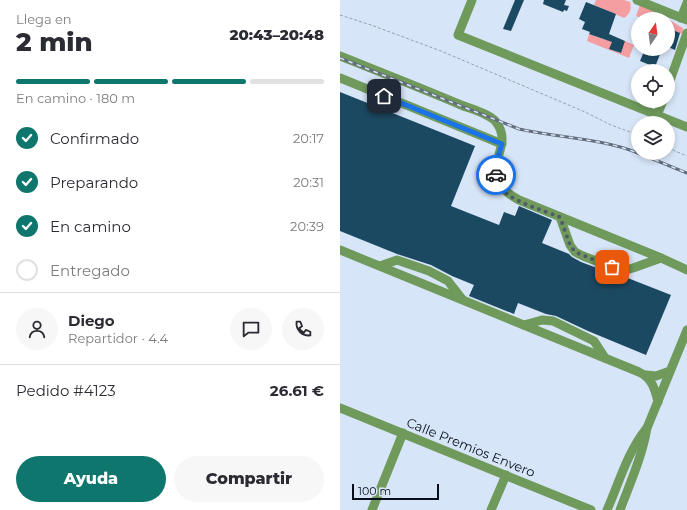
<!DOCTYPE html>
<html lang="es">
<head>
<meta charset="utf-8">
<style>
  :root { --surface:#fff; --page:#f7f7f7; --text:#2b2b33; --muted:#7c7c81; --line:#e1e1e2; --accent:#0f766e }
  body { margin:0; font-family:Montserrat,sans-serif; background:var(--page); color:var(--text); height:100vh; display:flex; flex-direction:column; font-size:15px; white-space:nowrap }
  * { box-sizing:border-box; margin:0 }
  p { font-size:13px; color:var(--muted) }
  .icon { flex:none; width:22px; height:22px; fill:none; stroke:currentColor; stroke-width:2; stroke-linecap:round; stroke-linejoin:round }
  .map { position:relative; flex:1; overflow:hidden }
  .sheet { display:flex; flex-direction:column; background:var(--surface); width:340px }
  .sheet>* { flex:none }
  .needle { width:26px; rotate:14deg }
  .tools { position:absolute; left:291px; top:12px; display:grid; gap:8px }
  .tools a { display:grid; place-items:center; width:44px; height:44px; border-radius:50%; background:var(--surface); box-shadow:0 2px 6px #0003; font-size:20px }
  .scale { position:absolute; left:12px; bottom:10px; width:87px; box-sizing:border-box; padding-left:4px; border:2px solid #080f1a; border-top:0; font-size:11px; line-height:14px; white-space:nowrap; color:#080f1a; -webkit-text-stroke:3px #d7e5f8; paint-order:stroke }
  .pin { position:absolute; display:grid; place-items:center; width:34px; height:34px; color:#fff; margin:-17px; border-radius:8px; box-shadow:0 2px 6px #0006 }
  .courier { position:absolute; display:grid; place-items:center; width:40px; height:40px; margin:-20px; border:3px solid #1a73e8; border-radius:50%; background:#fff; color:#222; box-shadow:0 1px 5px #0007 }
  .head em { font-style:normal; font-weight:800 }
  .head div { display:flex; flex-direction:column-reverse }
  .head { display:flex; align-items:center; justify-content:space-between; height:68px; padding:0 16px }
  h1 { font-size:26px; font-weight:800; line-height:30px }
  .bar { display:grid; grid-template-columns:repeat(4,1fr); gap:6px 4px; align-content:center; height:48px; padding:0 16px }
  .bar i { height:5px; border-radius:3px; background:var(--line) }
  .bar .selected { background:var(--accent) }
  .bar p { grid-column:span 4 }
  .line { display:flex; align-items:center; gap:10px; padding:0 16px; border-top:1px solid var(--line) }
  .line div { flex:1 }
  .round { display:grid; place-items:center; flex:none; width:42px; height:42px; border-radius:21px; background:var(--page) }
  ol { padding:0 16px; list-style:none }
  li { display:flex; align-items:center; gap:12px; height:44px }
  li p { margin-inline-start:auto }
  li .icon { padding:4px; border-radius:50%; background:var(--accent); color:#fff; stroke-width:4 }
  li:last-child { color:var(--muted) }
  li i { width:22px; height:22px; border:2px solid var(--line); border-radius:50% }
  .primary-button { display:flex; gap:8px; margin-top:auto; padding:8px 16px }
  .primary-button a { flex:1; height:46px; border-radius:24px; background:var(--accent); color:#fff; font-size:16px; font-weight:800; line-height:46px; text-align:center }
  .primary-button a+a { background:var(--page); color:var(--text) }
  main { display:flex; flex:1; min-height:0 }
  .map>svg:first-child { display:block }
  .green { fill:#f49ea2 }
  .building { fill:#1c4962 }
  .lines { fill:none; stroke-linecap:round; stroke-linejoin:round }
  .path { stroke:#95a1b2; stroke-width:1; stroke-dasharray:3 2; stroke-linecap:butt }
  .minor { stroke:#6f9a5c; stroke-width:9 }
  .rail-casing { stroke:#646e7d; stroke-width:3 }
  .rail { stroke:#d7e5f8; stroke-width:1.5; stroke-dasharray:4.5; stroke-linecap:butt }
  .done { stroke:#505a68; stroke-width:4; stroke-dasharray:0 7.2 }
  .route { stroke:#1a73e8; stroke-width:5 }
  .labels { text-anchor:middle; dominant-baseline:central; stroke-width:4; stroke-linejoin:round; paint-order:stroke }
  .street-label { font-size:13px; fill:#080f1a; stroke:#d7e5f8 }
</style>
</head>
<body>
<main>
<section class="sheet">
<div class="head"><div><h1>2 min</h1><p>Llega en</p></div><em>20:43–20:48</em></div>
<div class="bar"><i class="selected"></i><i class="selected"></i><i class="selected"></i><i></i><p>En camino · 180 m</p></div>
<ol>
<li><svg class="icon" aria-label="check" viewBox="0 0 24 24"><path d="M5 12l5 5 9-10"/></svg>Confirmado<p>20:17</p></li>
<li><svg class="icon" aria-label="check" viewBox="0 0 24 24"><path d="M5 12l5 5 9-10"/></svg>Preparando<p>20:31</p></li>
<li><svg class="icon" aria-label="check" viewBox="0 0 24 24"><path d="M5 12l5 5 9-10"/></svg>En camino<p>20:39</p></li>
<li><i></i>Entregado</li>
</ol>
<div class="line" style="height:72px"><a class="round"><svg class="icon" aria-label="person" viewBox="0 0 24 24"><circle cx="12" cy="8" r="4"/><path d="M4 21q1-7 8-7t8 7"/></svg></a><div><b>Diego</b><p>Repartidor · 4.4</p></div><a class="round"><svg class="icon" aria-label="chat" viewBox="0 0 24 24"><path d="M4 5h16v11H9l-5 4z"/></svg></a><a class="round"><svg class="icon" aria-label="phone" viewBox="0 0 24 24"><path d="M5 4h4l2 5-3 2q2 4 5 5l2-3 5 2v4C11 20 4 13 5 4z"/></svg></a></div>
<div class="line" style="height:52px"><div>Pedido #4123</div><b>26.61 €</b></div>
<div class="primary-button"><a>Ayuda</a><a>Compartir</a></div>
</section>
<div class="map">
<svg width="347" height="510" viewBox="0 0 347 510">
  <rect width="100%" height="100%" fill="#d7e5f8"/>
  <g class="green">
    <path d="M256 0H284L290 2C292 9 290 14 284 18L254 5Z"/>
    <path d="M300 5C307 8 314 11 321 14 329 19 335 24 343 28L344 31 342 34 328 28V19H304L296 16Z"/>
    <path d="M249 34 266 40 275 37 270 49 280 53 285 41 294 45 289 58 247 41Z"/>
  </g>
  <g class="building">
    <path d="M175 0H184L171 31 163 29Z"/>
    <path d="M204 0H226L224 5 229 6 227 11 224 10 223 12 203 4Z"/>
    <path d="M246 2 276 14 269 34 285 41 281 53 269 49 272 42 249 34 250 32 242 29 245 22 239 19Z"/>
    <path d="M328 28 340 33 335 50 328 47Z"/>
    <path d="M305 49H322L315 67 300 61Z"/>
    <path d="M0 92 135 146 111 206 159 225 164 212 175 216 179 206 212 220 202 243 229 254 232 257 241 262 270 273 280 275 331 295 306 355 248 331 216 316 206 314 178 303 174 314 129 296 134 285 112 276 91 265 57 254 0 231Z"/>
  </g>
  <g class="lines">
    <g class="path">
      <path d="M0 15 31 25 101 51 245 112 271 125 298 135"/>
      <path d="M328 148 347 156"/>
    </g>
    <g class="minor">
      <path d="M132 0 118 35 347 127"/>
      <path d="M297 0 347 20"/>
      <path d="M341 18 347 3"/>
      <path d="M0 56C40 72 81 88 121 105 131 109 150 114 156 122 178 150 129 173 179 200L321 258 347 270"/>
      <path d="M0 78 162 144"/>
      <path d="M328 86 347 33"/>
      <path d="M317 115 323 101"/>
      <path d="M220 217 230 245 235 252 243 256 272 267 286 270 293 268 321 258"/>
      <path d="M0 250 299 372C312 378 315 389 318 402"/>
      <path d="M40 266 57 260 89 271 108 281 122 299"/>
      <path d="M184 325 202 320 213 321 254 341 265 358"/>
      <path d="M306 375 316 376 330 371"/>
      <path d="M0 408 251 510"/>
      <path d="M32 510 63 433"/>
      <path d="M151 510 166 475"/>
      <path d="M267 510C279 483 287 453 306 429"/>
      <path d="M280 510C290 483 302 457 307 428L347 330"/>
    </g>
    <defs>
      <g id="rail">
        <path d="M0 58 179 129C219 138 260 138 298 153"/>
        <path d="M298 153 347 173"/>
      </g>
    </defs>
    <use href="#rail" class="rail-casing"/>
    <use href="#rail" class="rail"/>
  </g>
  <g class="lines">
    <path class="done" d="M156 175C159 182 161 189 167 194 181 204 204 211 220 217L230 245 235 252 272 267"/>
    <path class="route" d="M44 96 162 144 156 163V175"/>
  </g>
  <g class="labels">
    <g class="street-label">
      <text transform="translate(131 447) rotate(22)">Calle Premios Envero</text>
    </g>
  </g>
</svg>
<div class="tools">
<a><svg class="needle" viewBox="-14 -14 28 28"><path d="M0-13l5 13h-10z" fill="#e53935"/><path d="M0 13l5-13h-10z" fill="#7c7c81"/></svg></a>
<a><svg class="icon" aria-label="locate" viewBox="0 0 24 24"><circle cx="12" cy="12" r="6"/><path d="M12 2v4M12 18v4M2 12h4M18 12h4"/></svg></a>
<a><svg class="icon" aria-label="layers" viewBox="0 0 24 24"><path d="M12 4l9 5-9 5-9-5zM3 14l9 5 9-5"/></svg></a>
</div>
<div class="scale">100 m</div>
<div class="pin" style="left:272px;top:267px;background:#ea580c"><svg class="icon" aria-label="bag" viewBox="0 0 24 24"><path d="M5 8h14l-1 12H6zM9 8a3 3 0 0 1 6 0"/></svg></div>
<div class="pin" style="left:44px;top:96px;background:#1f2937"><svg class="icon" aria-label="home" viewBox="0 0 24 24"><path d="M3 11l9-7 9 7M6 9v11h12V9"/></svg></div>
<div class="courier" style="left:156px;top:175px"><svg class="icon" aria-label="car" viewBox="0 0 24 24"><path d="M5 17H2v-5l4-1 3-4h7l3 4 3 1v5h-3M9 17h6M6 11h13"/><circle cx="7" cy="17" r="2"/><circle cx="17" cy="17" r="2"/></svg></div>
</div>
</main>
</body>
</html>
